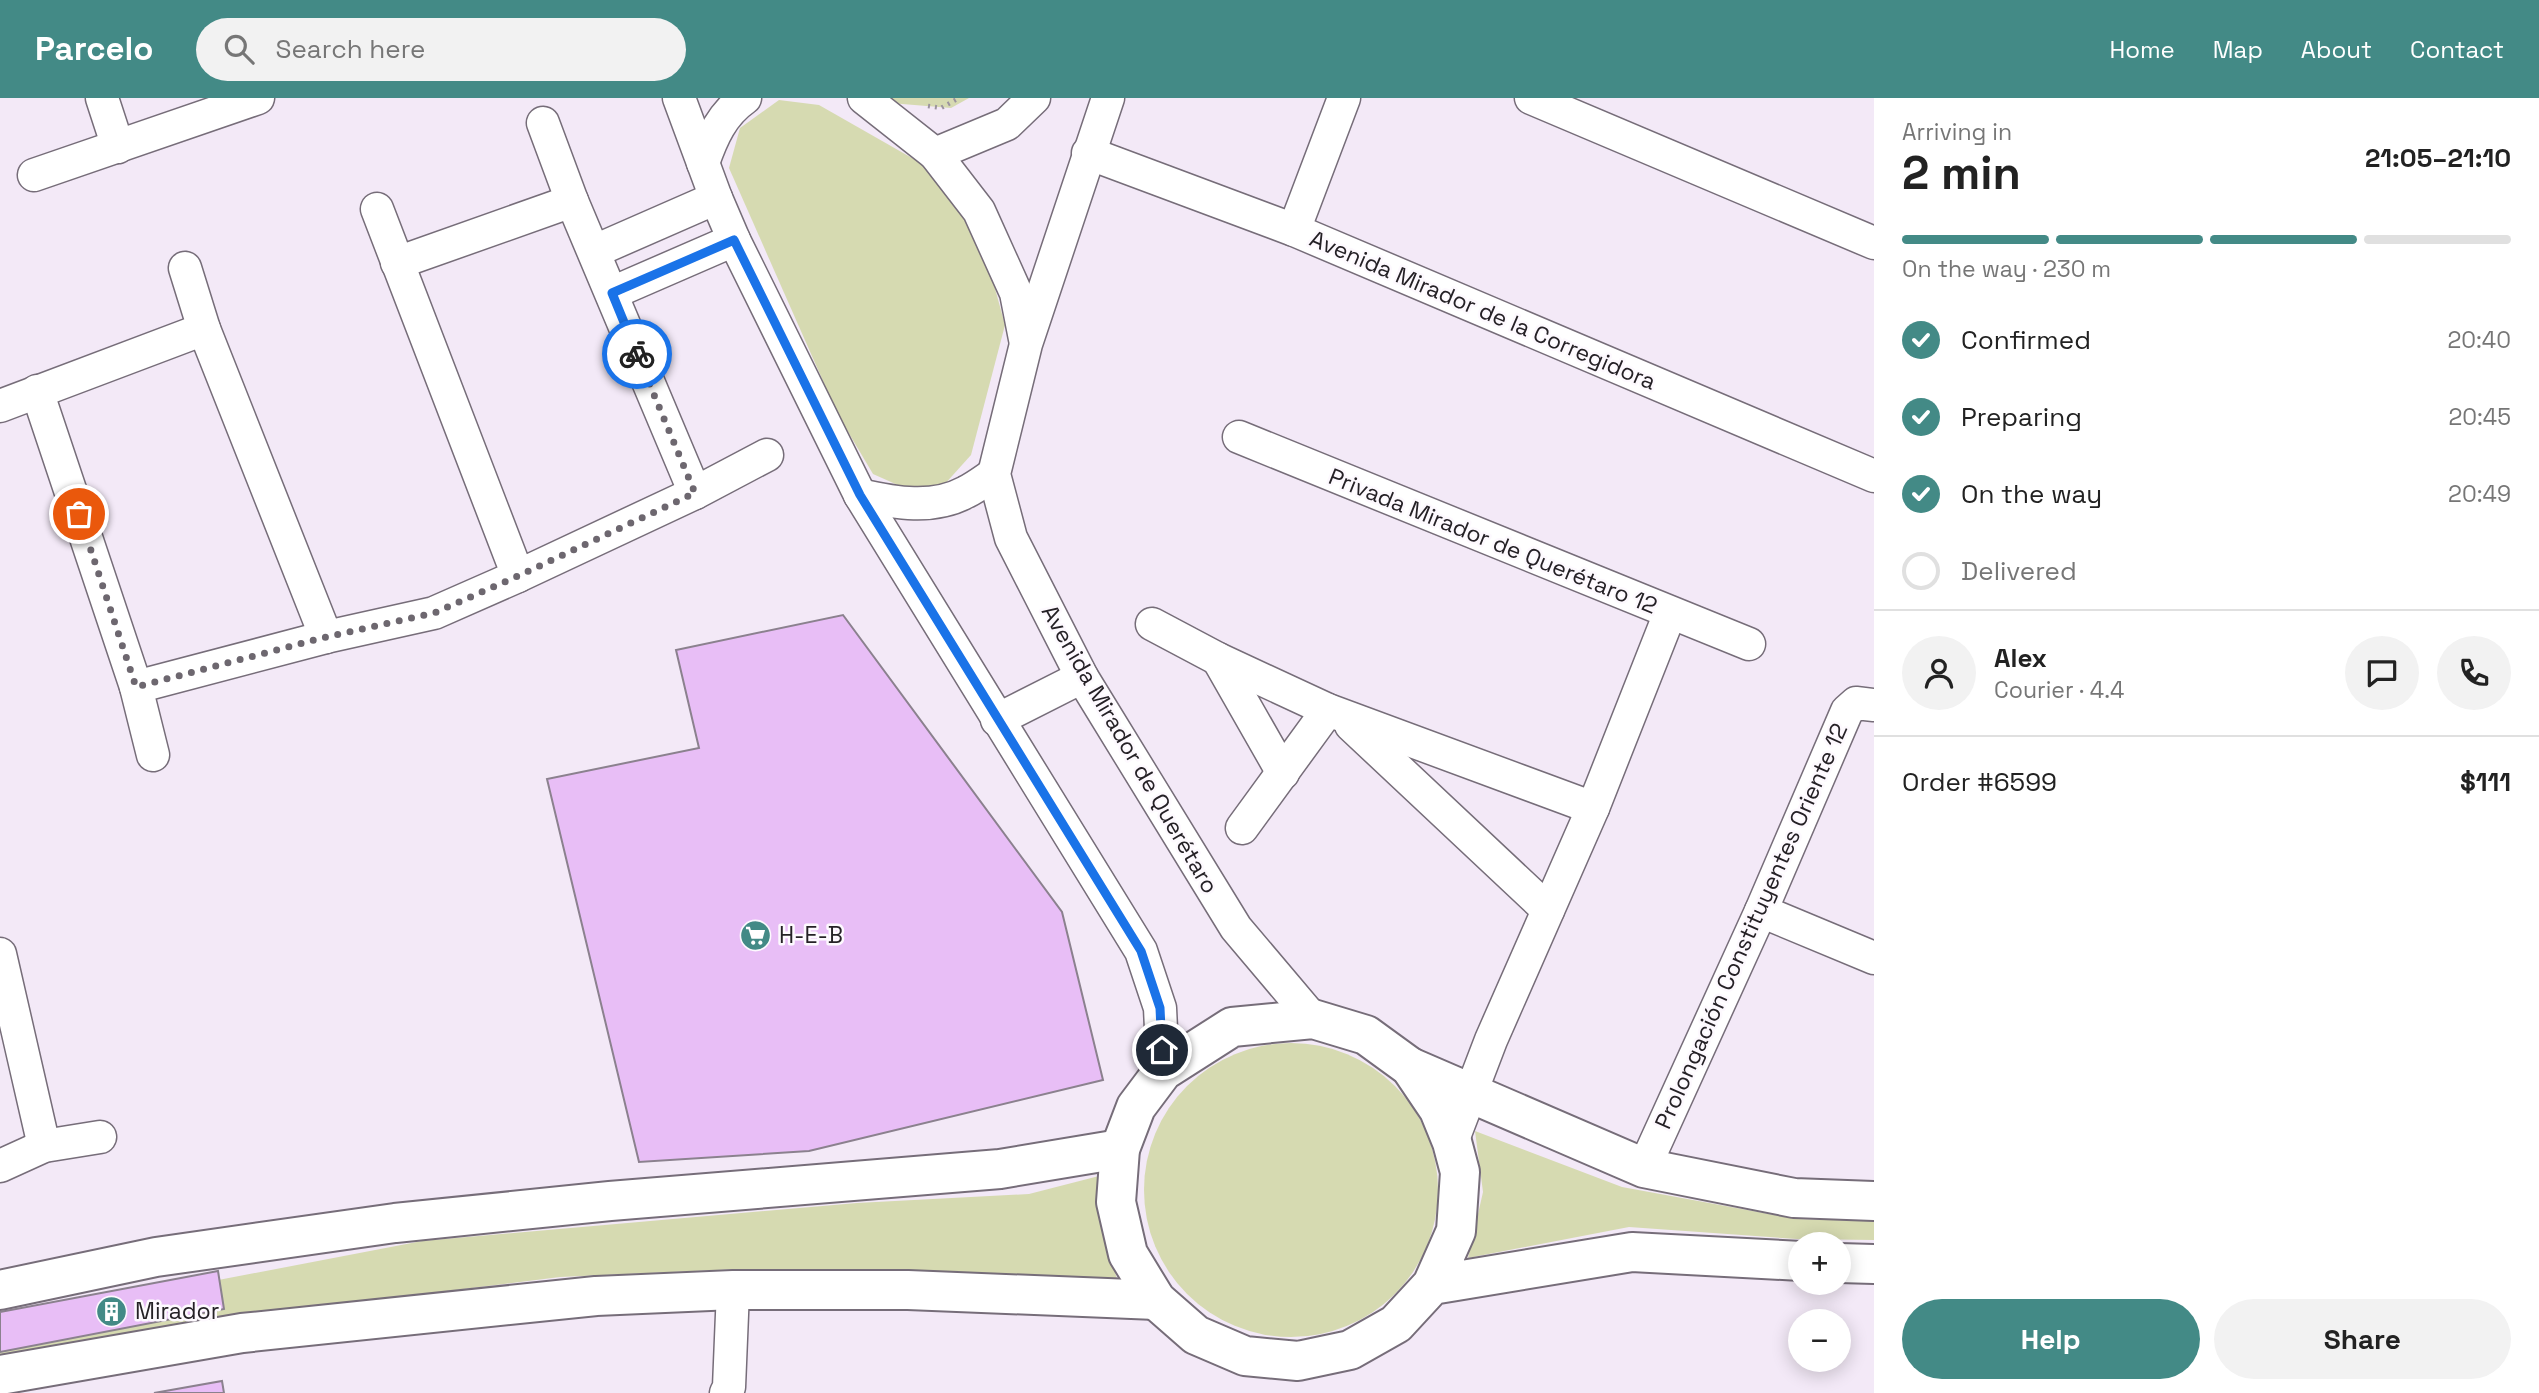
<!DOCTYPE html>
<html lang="en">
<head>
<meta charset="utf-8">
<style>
  :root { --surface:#fff; --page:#f2f2f2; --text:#222; --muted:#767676; --line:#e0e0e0; --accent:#438a86 }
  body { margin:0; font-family:"Space Grotesk",sans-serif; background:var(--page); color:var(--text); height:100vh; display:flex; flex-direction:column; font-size:26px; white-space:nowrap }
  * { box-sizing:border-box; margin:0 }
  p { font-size:23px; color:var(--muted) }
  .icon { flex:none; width:38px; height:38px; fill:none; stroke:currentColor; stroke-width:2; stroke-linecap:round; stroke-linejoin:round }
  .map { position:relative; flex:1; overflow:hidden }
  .side { display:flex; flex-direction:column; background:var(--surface); width:665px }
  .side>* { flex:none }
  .fabs { position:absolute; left:1788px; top:1134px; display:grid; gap:14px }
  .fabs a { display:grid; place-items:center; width:63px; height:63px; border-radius:50%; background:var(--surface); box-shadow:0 4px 18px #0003; font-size:35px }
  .pin { position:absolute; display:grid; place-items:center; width:60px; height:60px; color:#fff; margin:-30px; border:4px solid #fff; border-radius:50%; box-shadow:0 2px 7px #0007 }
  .courier { position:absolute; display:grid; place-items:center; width:70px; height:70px; margin:-35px; border:5px solid #1a73e8; border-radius:50%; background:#fff; color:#222; box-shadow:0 2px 9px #0007 }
  .head em { font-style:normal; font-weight:700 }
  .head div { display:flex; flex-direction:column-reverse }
  .head { display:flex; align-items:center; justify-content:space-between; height:119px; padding:0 28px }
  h1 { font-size:46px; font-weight:700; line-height:52px }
  .bar { display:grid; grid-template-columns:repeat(4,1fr); gap:10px 7px; align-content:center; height:84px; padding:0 28px }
  .bar i { height:9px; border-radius:5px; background:var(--line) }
  .bar .on { background:var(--accent) }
  .bar p { grid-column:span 4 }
  .line { display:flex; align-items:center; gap:18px; padding:0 28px; border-top:2px solid var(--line) }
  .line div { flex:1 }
  .round { display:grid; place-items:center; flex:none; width:74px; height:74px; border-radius:37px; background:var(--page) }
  ol { padding:0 28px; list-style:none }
  li { display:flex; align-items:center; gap:21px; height:77px }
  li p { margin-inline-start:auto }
  li .icon { padding:7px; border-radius:50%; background:var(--accent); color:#fff; stroke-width:4 }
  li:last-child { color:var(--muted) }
  li i { width:38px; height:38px; border:4px solid var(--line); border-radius:50% }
  .action { display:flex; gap:14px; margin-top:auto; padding:14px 28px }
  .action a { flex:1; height:80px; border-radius:42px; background:var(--accent); color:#fff; font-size:28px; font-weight:700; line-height:80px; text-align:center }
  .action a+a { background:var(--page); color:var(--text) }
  header { display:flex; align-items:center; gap:42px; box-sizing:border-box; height:98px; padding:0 35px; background:var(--accent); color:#fff }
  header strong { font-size:33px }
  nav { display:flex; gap:38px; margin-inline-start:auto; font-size:24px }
  .search { width:490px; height:63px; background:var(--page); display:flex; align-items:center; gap:18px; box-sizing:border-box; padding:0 24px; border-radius:38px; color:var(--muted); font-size:26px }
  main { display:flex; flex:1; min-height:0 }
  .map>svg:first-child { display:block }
  .green { fill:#d6dab1 }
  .building { fill:#e8bef6; stroke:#8b818e; stroke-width:2 }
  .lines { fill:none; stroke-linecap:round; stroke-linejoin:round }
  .minor-casing { stroke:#766d79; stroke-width:35 }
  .tertiary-casing { stroke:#766d79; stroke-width:42 }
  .path { stroke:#9b939e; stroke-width:4.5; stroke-dasharray:2 5; stroke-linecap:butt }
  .minor { stroke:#fff; stroke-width:32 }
  .tertiary { stroke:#fff; stroke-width:38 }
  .done { stroke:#6d676f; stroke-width:7; stroke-dasharray:0 12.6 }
  .route { stroke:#1a73e8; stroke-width:9 }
  .labels { text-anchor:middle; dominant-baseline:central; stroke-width:5; stroke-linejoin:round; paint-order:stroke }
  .street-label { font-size:23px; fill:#252126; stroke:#fdf9fe }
  .poi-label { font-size:23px; fill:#252126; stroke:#fdf9fe; text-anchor:start }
</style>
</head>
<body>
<header>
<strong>Parcelo</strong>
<div class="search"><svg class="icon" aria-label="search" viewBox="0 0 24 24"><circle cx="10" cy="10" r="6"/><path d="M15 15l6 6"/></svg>Search here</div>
<nav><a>Home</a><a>Map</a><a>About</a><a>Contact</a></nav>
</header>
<main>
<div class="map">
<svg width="1874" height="1295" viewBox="0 0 1874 1295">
  <rect width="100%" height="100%" fill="#f3e9f7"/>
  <g class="green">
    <path d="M885 0H969L951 10 890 5Z"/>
    <path d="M779 2 819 7 919 64 979 132 1005 227 971 357 944 387 909 392 873 376 838 317 729 70 740 30Z"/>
    <circle cx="1291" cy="1092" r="147"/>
    <path d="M1475 1033 1622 1089 1796 1121 1874 1123V1142L1797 1141 1629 1129 1468 1160 1483 1094Z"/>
    <path d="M1099 1078 1101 1127 1118 1184 904 1174 739 1171 560 1179 213 1222 0 1262V1224L422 1143 857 1105 1029 1096Z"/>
  </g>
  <g class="building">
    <path d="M843 517 1062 814 1103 982 809 1053 639 1064 547 681 699 650 676 552Z"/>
    <path d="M218 1173 224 1211 0 1254V1214Z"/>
    <path d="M222 1283 224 1295H154Z"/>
  </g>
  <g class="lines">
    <defs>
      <g id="minor">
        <path d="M102 0 118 49"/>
        <path d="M679 0 716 100 734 142 860 397 1141 853 1160 910 1163 973"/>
        <path d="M864 0 935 56 979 113 1016 195 1025 241"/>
        <path d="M1108 0 1026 246 994 376 1011 440 1082 579 1236 830 1313 921"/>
        <path d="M1531 0 1874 145"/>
        <path d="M543 25 572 103 695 395"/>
        <path d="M1088 55 1294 132 1874 378"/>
        <path d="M935 56 1007 26 1034 0"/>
        <path d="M703 65C712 39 722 16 745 0"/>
        <path d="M34 77 258 0"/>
        <path d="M377 111 518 478"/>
        <path d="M1294 132 1344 0"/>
        <path d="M595 153 716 100"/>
        <path d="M397 165 572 103"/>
        <path d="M185 170 204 231 326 539"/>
        <path d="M612 195 734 142"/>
        <path d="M37 293 136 589 153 657"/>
        <path d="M0 308 204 231"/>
        <path d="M1239 339 1749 546"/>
        <path d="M860 397C895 405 933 412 966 394 976 389 985 382 994 376"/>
        <path d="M1152 526 1218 561 1328 612 1593 710"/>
        <path d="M1218 561 1283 675"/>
        <path d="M136 589 326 539 434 515 518 478 695 395 767 357"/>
        <path d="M997 622 1082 579"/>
        <path d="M1351 627 1548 812"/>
        <path d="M1242 730 1328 612"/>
        <path d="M1761 813 1874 860"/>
        <path d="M0 856 44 1048"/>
        <path d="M1452 1044 1491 942 1593 710 1670 515"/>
        <path d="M0 1068 44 1048 100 1039"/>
        <path d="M1644 1070 1761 813 1847 613 1856 605 1874 607"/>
        <path d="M726 1295 729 1289 733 1192"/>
      </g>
      <g id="tertiary">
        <path d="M1410 969 1644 1070 1794 1100 1874 1103"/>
        <path d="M1839 1165 1874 1166"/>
        <path d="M1432 1187 1456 1133 1460 1074 1452 1044 1439 1012 1410 969 1366 937 1313 921 1232 929 1163 973 1136 1009 1120 1051 1116 1104 1128 1156 1156 1202 1196 1237 1245 1258 1298 1263 1350 1252 1396 1226 1432 1187 1632 1154 1801 1163"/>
        <path d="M0 1192 156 1159 395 1125 610 1103 1000 1071 1120 1051"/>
        <path d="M0 1277 242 1235 596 1198 733 1192H908L1156 1202"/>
      </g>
    </defs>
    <use href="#minor" class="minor-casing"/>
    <use href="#tertiary" class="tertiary-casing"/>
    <path class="path" d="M928 8 941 10 959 0"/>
    <use href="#minor" class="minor"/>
    <use href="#tertiary" class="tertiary"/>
  </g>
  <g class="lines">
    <path class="done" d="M79 416 136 589 326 539 434 515 518 478 695 395 637 256"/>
    <path class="route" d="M637 256 612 195 734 142 860 397 1141 853 1160 910 1162 952"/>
  </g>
  <defs>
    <symbol id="supermarket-disc" viewBox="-11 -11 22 22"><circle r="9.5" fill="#438a86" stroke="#fdf9fe"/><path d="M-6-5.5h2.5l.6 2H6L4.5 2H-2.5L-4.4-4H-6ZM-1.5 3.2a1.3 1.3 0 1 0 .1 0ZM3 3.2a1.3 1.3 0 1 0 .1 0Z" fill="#fff"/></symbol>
    <symbol id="building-disc" viewBox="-11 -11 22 22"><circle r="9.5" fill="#438a86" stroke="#fdf9fe"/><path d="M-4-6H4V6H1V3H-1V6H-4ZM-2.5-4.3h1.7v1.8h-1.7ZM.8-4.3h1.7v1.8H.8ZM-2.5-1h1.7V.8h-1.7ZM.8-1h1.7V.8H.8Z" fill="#fff"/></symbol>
  </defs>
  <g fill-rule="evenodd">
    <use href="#supermarket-disc" x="738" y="820" width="35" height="35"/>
    <use href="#building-disc" x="94" y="1196" width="35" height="35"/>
  </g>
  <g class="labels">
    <g class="street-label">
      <text transform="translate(1483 212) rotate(23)">Avenida Mirador de la Corregidora</text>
      <text transform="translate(1493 443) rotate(22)">Privada Mirador de Querétaro 12</text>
      <text transform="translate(1130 651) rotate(60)">Avenida Mirador de Querétaro</text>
      <text transform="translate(1751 828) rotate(-66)">Prolongación Constituyentes Oriente 12</text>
    </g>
    <g class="poi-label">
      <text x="779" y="837">H-E-B</text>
      <text x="135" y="1213">Mirador</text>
    </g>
  </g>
</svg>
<div class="fabs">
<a>+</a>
<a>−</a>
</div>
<div class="pin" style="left:79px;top:416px;background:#ea580c"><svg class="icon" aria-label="bag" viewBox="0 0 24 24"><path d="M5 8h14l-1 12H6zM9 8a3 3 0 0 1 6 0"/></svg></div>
<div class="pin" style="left:1162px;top:952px;background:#1f2937"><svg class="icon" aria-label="home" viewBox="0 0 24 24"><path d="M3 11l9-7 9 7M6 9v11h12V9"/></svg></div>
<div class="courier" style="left:637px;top:256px"><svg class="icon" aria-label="bike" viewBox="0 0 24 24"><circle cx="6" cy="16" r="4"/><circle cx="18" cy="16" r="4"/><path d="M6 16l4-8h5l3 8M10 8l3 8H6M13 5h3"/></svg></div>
</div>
<section class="side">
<div class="head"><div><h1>2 min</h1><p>Arriving in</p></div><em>21:05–21:10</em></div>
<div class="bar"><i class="on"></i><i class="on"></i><i class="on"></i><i></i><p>On the way · 230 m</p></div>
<ol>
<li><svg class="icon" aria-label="check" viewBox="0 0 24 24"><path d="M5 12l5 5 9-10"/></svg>Confirmed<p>20:40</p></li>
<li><svg class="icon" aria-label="check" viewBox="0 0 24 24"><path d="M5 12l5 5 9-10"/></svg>Preparing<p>20:45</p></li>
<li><svg class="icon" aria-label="check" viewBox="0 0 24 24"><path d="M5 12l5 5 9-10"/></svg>On the way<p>20:49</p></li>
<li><i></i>Delivered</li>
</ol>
<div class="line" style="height:126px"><a class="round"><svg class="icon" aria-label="person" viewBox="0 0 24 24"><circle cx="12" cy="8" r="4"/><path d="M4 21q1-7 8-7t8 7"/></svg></a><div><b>Alex</b><p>Courier · 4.4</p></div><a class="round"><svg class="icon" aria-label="chat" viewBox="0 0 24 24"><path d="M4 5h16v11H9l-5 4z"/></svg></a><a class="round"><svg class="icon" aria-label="phone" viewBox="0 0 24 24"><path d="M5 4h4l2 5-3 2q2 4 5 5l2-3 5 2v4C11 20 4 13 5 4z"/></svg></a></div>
<div class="line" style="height:91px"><div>Order #6599</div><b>$111</b></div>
<div class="action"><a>Help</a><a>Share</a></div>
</section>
</main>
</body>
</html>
